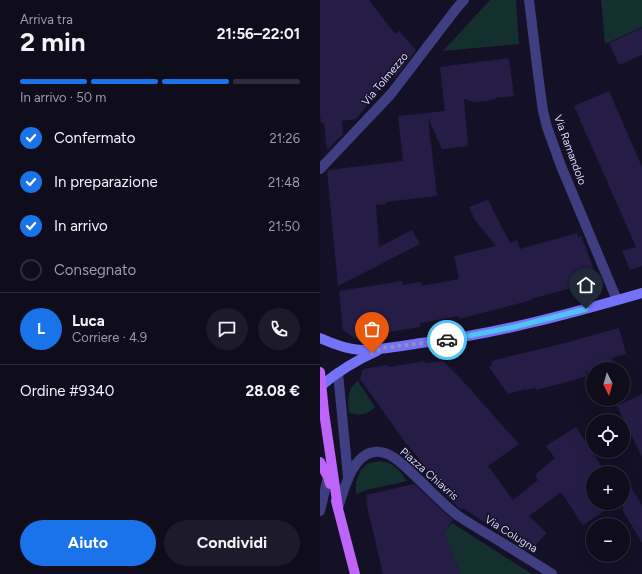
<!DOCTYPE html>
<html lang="it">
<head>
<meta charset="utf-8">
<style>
  :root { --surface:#0f0d1c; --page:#1d1b29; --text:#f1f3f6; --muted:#9b9ca3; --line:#2f2d3b; --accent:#1a73e8 }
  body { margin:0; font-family:Figtree,sans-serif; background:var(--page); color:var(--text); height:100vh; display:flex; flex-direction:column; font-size:15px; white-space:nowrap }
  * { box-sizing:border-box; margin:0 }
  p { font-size:13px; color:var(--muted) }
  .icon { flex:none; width:22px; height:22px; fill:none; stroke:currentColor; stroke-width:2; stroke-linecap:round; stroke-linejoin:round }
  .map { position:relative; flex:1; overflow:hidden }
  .side { display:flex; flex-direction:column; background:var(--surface); width:320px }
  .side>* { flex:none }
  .needle { width:26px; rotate:175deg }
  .tools { position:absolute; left:266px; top:362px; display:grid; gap:8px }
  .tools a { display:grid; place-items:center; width:44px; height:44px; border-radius:50%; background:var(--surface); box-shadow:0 4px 16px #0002,0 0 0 1px var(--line); font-size:20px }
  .pin { position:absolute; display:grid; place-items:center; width:34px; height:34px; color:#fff; margin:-41px -17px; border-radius:50% 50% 50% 0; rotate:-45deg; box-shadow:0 0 4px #0007 }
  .pin .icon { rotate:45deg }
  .courier { position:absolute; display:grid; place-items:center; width:40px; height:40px; margin:-20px; border:3px solid #4fc3f7; border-radius:50%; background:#fff; color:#222; box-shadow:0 1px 5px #0007 }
  .head em { font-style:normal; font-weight:700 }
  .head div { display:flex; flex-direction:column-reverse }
  .head { display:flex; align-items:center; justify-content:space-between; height:68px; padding:0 20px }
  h1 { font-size:26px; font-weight:700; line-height:30px }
  .bar { display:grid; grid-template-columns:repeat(4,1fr); gap:6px 4px; align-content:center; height:48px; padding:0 20px }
  .bar i { height:5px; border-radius:3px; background:var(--line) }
  .bar .current { background:var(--accent) }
  .bar p { grid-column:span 4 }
  .line { display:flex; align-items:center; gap:10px; padding:0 20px; border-top:1px solid var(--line) }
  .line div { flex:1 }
  .round { display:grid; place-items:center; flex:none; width:42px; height:42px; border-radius:21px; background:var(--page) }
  ol { padding:0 20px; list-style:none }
  li { display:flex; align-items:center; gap:12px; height:44px }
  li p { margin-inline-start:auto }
  li .icon { padding:4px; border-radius:50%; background:var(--accent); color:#fff; stroke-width:4 }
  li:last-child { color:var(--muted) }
  li i { width:22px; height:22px; border:2px solid var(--line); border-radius:50% }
  .cta { display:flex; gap:8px; margin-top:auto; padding:8px 20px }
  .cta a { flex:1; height:46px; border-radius:24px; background:var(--accent); color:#fff; font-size:16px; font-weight:700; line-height:46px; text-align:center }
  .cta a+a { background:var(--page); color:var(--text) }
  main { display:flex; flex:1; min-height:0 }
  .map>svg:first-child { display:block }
  .green { fill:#14302e }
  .building { fill:#251d46 }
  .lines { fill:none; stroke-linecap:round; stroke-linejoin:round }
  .minor { stroke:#3f3e83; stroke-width:10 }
  .tertiary { stroke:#3f3e83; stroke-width:10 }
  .secondary { stroke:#7473f8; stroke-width:10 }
  .primary { stroke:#be64f8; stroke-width:10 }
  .done { stroke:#9592b2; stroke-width:4; stroke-dasharray:0 7.2 }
  .route { stroke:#4fc3f7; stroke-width:5 }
  .labels { text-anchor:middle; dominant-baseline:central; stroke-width:3; stroke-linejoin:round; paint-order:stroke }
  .street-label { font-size:11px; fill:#dbd7fd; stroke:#141126 }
</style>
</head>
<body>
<main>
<section class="side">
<div class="head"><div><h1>2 min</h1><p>Arriva tra</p></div><em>21:56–22:01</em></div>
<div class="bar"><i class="current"></i><i class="current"></i><i class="current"></i><i></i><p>In arrivo · 50 m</p></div>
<ol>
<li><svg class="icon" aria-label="check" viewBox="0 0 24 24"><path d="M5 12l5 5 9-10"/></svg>Confermato<p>21:26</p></li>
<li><svg class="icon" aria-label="check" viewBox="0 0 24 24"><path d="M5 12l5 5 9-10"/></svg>In preparazione<p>21:48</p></li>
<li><svg class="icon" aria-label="check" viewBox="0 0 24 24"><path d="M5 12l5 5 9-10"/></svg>In arrivo<p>21:50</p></li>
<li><i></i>Consegnato</li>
</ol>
<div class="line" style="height:72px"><b class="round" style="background:var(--accent);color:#fff">L</b><div><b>Luca</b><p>Corriere · 4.9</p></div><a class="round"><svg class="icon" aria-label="chat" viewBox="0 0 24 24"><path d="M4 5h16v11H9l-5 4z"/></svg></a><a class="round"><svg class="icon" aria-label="phone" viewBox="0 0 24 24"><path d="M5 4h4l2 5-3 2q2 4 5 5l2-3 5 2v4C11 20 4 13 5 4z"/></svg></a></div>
<div class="line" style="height:52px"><div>Ordine #9340</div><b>28.08 €</b></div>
<div class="cta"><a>Aiuto</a><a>Condividi</a></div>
</section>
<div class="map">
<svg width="322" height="574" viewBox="0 0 322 574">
  <rect width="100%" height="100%" fill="#141126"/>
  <g class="green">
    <path d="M170 0H196L199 44 123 51Z"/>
    <path d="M281 0H322V27L285 44Z"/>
    <path d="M38 381 55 407C45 416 42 415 29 413 28 400 27 389 38 381Z"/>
    <path d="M59 461C73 462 79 469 87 481L47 490 36 494V482L41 470 47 464Z"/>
    <path d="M132 523 212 574H140L124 532Z"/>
  </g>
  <g class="building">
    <path d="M0 0H49L75 34 79 31 96 50 74 79 73 72 36 119 22 121 23 134 7 150 4 123H1L0 114Z"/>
    <path d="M322 28V55L299 65 289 43Z"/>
    <path d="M189 58 194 96 175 98V99L169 100V101L153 102 144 99 148 146 122 149 108 118 117 196 66 202V204L56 205 59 247 92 230 100 244 18 286 7 171 8 170 83 161 78 116 125 111 120 67Z"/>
    <path d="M289 91 322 167V266L310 270 302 251 316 247 254 106Z"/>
    <path d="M168 200 190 243 197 240 200 249 257 233 258 237 261 236 272 264 277 281 211 299 212 300 139 319V316L100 323V327L63 333V334L34 338 23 330 19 291 82 281 83 285 101 282V286L139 279 134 256 176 246 155 220 149 207Z"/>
    <path d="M299 328 306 354 292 358 293 361 279 365 280 368 273 369V370L266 372 267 376 254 380 216 390 215 388 206 390V389L188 394 169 367 172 365 171 361 241 344Z"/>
    <path d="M105 361V363L123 361 142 380 199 444 168 466 193 500 218 480 215 475 235 458 226 446 256 427 286 473H273V503H297L263 525 241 492 209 516 227 533 209 552 143 508 142 510H141L109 480 115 479 85 442 40 379 43 369 67 365 68 367Z"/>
    <path d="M322 394V457L297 406Z"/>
    <path d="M303 475 322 505V543L303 511Z"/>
    <path d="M94 484 133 520 124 532 140 574H63L46 502H47L46 495Z"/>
  </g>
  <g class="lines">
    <g class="minor">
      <path d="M209 0 219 82 223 111 227 127 241 166 297 300"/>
      <path d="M0 169 71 94 136 9 144 0"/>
      <path d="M0 511 8 477"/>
    </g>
    <g class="tertiary">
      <path d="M18 373 28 477"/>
      <path d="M18 508C24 490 32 455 54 452 71 450 84 466 95 476 109 489 122 503 137 515 150 524 163 531 176 539 195 551 214 562 232 574"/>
    </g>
    <g class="secondary">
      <path d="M0 338C13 344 26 349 41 350 60 350 81 346 101 343 176 334 249 314 322 293"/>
      <path d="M1 386C17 372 37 360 57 351"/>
    </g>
    <g class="primary">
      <path d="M0 372 4 412 18 508"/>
      <path d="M0 462 8 477 10 484"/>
      <path d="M16 501 35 574"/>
    </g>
  </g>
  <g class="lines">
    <path class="done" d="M52 353 62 348 127 340"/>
    <path class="route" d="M127 340 194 327 266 309"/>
  </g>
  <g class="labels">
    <g class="street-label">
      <text transform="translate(65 79) rotate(-50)">Via Tolmezzo</text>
      <text transform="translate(250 150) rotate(70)">Via Ramandolo</text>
      <text transform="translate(109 474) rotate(41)">Piazza Chiavris</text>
      <text transform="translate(191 534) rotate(32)">Via Colugna</text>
    </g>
  </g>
</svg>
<div class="tools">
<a><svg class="needle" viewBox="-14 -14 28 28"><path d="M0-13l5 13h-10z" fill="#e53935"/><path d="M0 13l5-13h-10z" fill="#9b9ca3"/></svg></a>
<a><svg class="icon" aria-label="locate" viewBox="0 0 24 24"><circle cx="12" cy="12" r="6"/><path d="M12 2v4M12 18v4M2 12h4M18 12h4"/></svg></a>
<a>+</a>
<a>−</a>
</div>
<div class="pin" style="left:52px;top:353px;background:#ea580c"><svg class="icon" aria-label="bag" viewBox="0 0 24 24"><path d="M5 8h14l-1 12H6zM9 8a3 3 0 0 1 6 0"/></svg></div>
<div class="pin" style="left:266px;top:309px;background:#1f2937"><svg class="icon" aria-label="home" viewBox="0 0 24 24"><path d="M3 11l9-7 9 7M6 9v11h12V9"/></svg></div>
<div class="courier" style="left:127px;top:340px"><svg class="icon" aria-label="car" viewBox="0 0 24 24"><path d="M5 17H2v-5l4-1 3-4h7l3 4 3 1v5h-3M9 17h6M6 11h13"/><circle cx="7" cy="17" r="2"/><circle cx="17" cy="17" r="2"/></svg></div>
</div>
</main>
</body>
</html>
